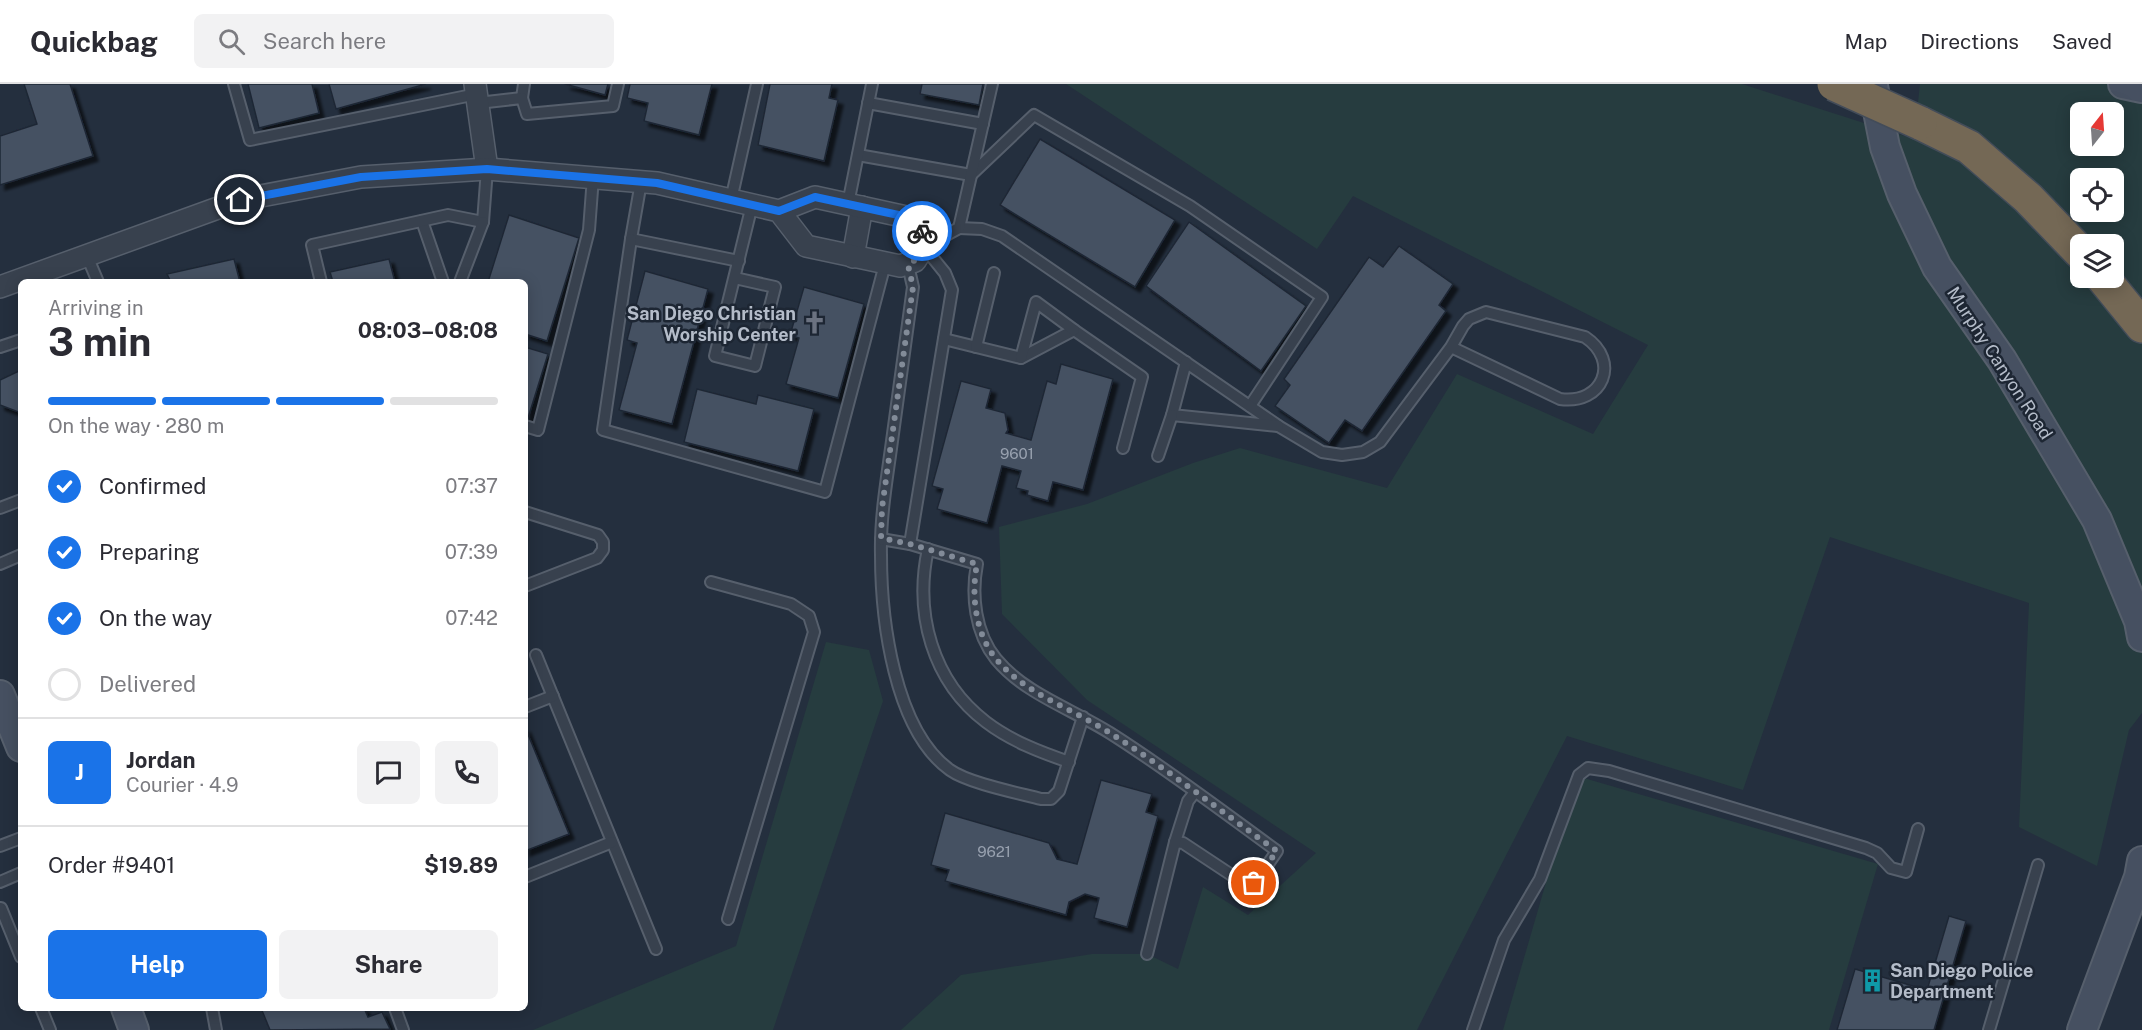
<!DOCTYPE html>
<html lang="en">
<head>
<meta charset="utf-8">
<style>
  :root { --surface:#fff; --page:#f2f2f3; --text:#2b2b33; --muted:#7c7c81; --line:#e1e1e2; --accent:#1a73e8 }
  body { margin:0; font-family:"Public Sans",sans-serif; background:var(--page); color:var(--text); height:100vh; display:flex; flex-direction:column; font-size:22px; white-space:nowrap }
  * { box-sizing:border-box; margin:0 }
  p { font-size:20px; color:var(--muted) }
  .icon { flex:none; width:33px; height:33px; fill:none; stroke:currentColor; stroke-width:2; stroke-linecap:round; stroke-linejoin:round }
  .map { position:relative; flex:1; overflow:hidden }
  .sheet { position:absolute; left:18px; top:195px; width:510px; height:732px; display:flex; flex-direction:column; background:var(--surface); border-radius:9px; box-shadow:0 3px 15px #0003 }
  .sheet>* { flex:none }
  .needle { width:39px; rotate:17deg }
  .buttons { position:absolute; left:2070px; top:18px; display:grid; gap:12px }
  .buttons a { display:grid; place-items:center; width:54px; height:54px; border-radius:9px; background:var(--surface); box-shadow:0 3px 15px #0003; font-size:30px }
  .pin { position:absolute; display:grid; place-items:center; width:51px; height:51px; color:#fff; margin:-26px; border:3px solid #fff; border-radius:50%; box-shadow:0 2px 6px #0007 }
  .courier { position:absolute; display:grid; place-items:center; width:60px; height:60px; margin:-30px; border:4px solid #1a73e8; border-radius:50%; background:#fff; color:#222; box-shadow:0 2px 8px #0007 }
  .headline em { font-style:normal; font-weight:700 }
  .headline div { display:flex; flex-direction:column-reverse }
  .headline { display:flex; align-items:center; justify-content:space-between; height:102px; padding:0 30px }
  h1 { font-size:39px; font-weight:700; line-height:45px }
  .bar { display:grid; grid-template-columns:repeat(4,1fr); gap:9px 6px; align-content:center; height:72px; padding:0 30px }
  .bar i { height:8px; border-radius:4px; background:var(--line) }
  .bar .current { background:var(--accent) }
  .bar p { grid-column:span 4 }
  .line { display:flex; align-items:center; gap:15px; padding:0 30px; border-top:2px solid var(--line) }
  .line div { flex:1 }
  .round { display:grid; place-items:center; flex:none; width:63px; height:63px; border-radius:9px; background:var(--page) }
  ol { padding:0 30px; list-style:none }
  li { display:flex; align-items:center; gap:18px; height:66px }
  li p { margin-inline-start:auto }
  li .icon { padding:6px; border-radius:50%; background:var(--accent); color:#fff; stroke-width:4 }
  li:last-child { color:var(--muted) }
  li i { width:33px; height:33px; border:3px solid var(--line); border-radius:50% }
  .button { display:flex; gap:12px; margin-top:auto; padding:12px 30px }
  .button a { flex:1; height:69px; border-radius:9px; background:var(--accent); color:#fff; font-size:24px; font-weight:700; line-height:69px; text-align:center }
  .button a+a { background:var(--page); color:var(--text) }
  header { display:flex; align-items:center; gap:36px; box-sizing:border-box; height:84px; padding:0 30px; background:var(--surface); border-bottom:2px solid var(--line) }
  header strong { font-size:28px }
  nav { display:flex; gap:33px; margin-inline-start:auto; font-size:21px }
  .search { width:420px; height:54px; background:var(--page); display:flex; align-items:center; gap:15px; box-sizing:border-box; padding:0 21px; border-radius:9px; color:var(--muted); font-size:22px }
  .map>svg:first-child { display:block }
  .green { fill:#263c3f; fill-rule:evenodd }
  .building { fill:#455162; stroke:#1f2835; stroke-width:1.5; filter:url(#shadow) }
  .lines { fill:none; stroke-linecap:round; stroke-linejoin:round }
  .lane-casing { stroke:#565f6c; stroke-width:14 }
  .street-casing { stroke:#565f6c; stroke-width:24 }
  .secondary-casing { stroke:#565f6c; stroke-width:32 }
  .highway-casing { stroke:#434c59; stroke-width:36 }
  .lane { stroke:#38414e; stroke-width:10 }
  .street { stroke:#38414e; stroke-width:21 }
  .secondary { stroke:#465061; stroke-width:28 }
  .highway { stroke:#746855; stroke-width:33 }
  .highway-bridge-casing { stroke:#434c59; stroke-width:36; stroke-linecap:butt }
  .highway-bridge { stroke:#746855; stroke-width:33 }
  .done { stroke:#828b98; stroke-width:6; stroke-dasharray:0 10.8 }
  .route { stroke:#1a73e8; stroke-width:8 }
  .labels { text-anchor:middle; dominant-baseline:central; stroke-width:5; stroke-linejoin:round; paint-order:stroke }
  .number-label { font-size:15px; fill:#98a1af }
  .poi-label { font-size:18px; font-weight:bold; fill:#b4bcc9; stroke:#1d2633; text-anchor:end }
  .street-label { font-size:18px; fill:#b4bcc9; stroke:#1d2633 }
</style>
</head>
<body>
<header>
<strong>Quickbag</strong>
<div class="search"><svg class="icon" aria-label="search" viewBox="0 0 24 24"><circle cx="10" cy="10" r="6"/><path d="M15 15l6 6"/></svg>Search here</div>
<nav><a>Map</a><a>Directions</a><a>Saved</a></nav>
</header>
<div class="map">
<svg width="2142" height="946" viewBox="0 0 2142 946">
  <defs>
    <filter id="shadow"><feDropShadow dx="5" dy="5" stdDeviation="1.5" flood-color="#0009"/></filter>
  </defs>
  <rect width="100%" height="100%" fill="#242f3e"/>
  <g class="green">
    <path d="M1066 0H1742L1914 55 1920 0H2142V629L2129 646 2097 782 2019 743 2029 519 1830 453 1743 706 1567 652 1417 946H901L961 891 1092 870H1147L1178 885 1203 803 1248 831 1316 769 1087 616 1002 530 999 443 1087 420 1193 379 1240 364 1387 404 1457 290 1593 350 1648 261 1353 112 1317 165ZM2080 28H2114V62H2080ZM2080 94H2114V128H2080ZM2080 160H2114V194H2080Z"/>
    <path d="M826 558 869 566 883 617 773 946H533L736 862Z"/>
    <path d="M1577 692 1878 780 1829 946H1503Z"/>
  </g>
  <g class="building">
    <path d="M24 0H70L93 72 0 101V52L37 40Z"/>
    <path d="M248 0H312L319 29 259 44Z"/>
    <path d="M329 0H426L336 25Z"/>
    <path d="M565 0H608L605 11Z"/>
    <path d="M630 0H712L699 51 644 37 648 19 627 14Z"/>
    <path d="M770 0H832L829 14 838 16 824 77 758 61Z"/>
    <path d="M922 0H983L979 21 920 10Z"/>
    <path d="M1040 55 1175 136 1135 203 1000 121Z"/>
    <path d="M509 131 579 154 547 257 525 250V198H488Z"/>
    <path d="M1189 138 1306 222 1261 287 1146 202Z"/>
    <path d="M1399 162 1453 200 1439 221 1446 227 1362 347 1345 336 1329 359 1275 322 1290 301 1284 295 1369 173 1383 183Z"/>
    <path d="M234 175 240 198H171L167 190Z"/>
    <path d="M389 175 395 198H333L330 188Z"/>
    <path d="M645 187 708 205 672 340 619 326 637 259 627 256Z"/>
    <path d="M804 203 864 220 838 314 786 300 799 254 790 251Z"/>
    <path d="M525 263 548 270 528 334 525 333Z"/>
    <path d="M1061 280 1113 295 1083 406 1053 398 1048 417 1027 411 1028 407 1016 404 1021 387 1002 382 987 439 937 425 943 405 932 402 961 297 991 305 986 324 1005 329 1008 346 1006 349 1031 356 1047 297 1056 300Z"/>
    <path d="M21 286V329L0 321V296Z"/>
    <path d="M697 305 756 320 758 311 814 325 798 387 684 358Z"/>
    <path d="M525 643 569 750 525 767Z"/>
    <path d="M1101 696 1152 710 1146 728 1158 732 1127 843 1094 834 1099 814 1085 810 1069 818 1066 831 945 797 949 786 931 781 945 729 1049 759 1057 775 1077 780Z"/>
    <path d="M1949 832 1966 837 1934 946H1837L1855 885 1927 906Z"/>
    <path d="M261 924H364L368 933 382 928 390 945 270 946Z"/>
  </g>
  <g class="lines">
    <defs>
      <g id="lane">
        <path d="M234 0 250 56 477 10"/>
        <path d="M522 14 524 0"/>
        <path d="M478 19 522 14 527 30 613 22 618 0"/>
        <path d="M868 19 983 40"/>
        <path d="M858 71 971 91 1034 31 1190 122 1322 213 1250 322"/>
        <path d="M641 98 631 155 739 177"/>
        <path d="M731 116 757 0"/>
        <path d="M848 120 872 0"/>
        <path d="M422 137 443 198"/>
        <path d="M959 144 982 145 1002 152 1280 343 1322 368 1342 371 1363 368 1380 358 1451 263 1560 315C1603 321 1621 277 1585 253L1486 228 1469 235 1463 242 1451 263"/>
        <path d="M631 155 603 346 825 408 885 180"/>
        <path d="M87 172 98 198"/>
        <path d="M908 181 913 203C906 255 899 306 892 357 887 395 880 433 881 471 881 535 894 646 950 686 968 699 1018 709 1041 715H1051L1059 707 1083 633"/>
        <path d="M735 194 775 203 755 282 715 272 752 121"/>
        <path d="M321 198 312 161 448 131 483 138 487 85"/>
        <path d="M460 198 483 138"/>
        <path d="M944 255 1021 274 1074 246 1142 293 1123 364"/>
        <path d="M0 263 21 256"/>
        <path d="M976 263 994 189"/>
        <path d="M1021 274 1036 218 1074 246"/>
        <path d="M1186 278 1172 331 1278 342"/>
        <path d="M525 342 538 346 589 146 593 93"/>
        <path d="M1158 372 1172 331"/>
        <path d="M0 424 21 416"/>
        <path d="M525 428 598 451 603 458V466L597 474 525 502"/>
        <path d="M881 455 910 460 977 480C971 511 975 549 996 575 1025 610 1072 625 1110 649 1167 685 1222 727 1277 767L1257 796 1252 800 1242 798 1183 759 1175 758"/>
        <path d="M910 460 952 206 945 189 924 163 959 144 992 0"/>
        <path d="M928 465C914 529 932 597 986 638 1011 657 1040 668 1069 678"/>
        <path d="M0 480 21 471"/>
        <path d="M711 498 791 520 809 532 814 548 728 835"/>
        <path d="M536 571 656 865"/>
        <path d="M525 623 553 612"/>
        <path d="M0 762 21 754"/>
        <path d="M525 793 612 758"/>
        <path d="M0 798 21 789"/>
        <path d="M1 824 21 873"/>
        <path d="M1147 870 1175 758 1188 717 1195 708"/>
        <path d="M41 924 50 946"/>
        <path d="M212 924 216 946"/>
        <path d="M395 924 403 946"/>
        <path d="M1473 946 1504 856 1540 795 1579 691 1588 684 1609 687 1866 764 1877 769 1891 784 1906 788 1918 745"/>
        <path d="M1989 946 2038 781"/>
      </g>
      <g id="street">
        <path d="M475 0 487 85"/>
        <path d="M853 173 862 123"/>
        <path d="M0 203 240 116 361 93 487 85 657 99 779 127 815 113 911 134 922 146 924 163 915 177 900 182 806 162 779 127"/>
      </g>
      <g id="secondary">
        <path d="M2123 0 2142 4"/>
        <path d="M1873 2 1885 63 1902 110 1937 183 2002 276 2097 436 2139 537 2142 553"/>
        <path d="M0 611 21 663"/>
        <path d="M126 924 134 946"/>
        <path d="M2082 946 2139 793 2142 777"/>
      </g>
      <g id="highway">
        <path d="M1920 39 1969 63 2028 114 2080 168"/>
        <path d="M2103 194 2142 242"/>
      </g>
    </defs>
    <use href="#lane" class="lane-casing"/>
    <use href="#street" class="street-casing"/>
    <use href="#secondary" class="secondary-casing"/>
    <use href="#highway" class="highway-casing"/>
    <use href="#lane" class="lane"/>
    <use href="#street" class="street"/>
    <use href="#secondary" class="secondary"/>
    <use href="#highway" class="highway"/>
    <defs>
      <path id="highway-bridge" d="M1834 0 1920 39"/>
    </defs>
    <use href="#highway-bridge" class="highway-bridge-casing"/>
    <use href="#highway-bridge" class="highway-bridge"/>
  </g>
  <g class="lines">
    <path class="done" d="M922 147C924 162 922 173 908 181L913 203 882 424 881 454 910 460 977 480C971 511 975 549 996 575 1025 610 1073 625 1110 649 1167 685 1222 728 1277 767L1254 799"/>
    <path class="route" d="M240 116 361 93 487 85 657 99 779 127 815 113 903 132 918 140 922 147"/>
  </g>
  <defs>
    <symbol id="church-bare" viewBox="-9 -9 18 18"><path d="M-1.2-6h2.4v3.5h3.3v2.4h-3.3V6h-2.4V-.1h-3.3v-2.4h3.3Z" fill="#6b7280" stroke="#1d2633" stroke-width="2.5" paint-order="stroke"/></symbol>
    <symbol id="building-bare" viewBox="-9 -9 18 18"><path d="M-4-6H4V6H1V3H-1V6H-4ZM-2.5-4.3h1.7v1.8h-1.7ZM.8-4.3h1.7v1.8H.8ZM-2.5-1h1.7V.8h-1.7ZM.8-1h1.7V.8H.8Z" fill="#0f9aa8" stroke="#1d2633" stroke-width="2.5" paint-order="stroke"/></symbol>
  </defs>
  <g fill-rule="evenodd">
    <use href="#church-bare" x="798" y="222" width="33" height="33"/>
    <use href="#building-bare" x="1856" y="880" width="33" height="33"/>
  </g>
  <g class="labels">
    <g class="number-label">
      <text x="1017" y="369">9601</text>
      <text x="994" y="767">9621</text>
    </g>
    <g class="poi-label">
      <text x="796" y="229">San Diego Christian<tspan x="796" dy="21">Worship Center</tspan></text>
      <text x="1890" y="886" text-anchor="start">San Diego Police<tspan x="1890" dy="21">Department</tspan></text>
    </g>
    <g class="street-label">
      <text transform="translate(2000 279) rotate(57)">Murphy Canyon Road</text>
    </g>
  </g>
</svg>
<div class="buttons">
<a><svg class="needle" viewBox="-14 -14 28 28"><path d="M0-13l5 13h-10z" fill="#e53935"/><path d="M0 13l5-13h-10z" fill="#7c7c81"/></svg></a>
<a><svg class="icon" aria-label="locate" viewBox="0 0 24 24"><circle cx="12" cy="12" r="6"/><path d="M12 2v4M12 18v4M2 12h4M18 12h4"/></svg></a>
<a><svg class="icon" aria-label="layers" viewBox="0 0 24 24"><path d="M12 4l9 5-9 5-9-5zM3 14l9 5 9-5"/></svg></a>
</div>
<div class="pin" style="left:1254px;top:799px;background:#ea580c"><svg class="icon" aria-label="bag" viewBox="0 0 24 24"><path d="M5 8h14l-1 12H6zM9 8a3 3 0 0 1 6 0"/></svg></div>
<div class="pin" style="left:240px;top:116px;background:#1f2937"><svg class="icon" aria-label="home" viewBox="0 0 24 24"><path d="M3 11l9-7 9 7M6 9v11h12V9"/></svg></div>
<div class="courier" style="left:922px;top:147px"><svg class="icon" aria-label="bike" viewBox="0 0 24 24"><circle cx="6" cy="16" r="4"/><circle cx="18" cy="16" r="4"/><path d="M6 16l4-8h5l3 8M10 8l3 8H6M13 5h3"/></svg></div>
<section class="sheet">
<div class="headline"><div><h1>3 min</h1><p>Arriving in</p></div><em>08:03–08:08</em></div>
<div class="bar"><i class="current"></i><i class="current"></i><i class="current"></i><i></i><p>On the way · 280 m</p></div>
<ol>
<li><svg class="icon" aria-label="check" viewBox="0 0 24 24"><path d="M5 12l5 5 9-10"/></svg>Confirmed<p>07:37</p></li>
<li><svg class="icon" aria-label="check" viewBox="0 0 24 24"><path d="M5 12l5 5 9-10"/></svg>Preparing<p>07:39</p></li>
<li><svg class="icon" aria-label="check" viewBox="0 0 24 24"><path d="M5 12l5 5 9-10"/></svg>On the way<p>07:42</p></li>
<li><i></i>Delivered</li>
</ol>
<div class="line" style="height:108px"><b class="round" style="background:var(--accent);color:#fff">J</b><div><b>Jordan</b><p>Courier · 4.9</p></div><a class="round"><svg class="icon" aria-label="chat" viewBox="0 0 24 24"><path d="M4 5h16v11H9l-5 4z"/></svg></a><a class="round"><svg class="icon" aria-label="phone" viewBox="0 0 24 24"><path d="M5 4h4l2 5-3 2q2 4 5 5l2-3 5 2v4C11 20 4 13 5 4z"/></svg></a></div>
<div class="line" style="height:78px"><div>Order #9401</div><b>$19.89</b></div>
<div class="button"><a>Help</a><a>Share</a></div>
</section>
</div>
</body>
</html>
